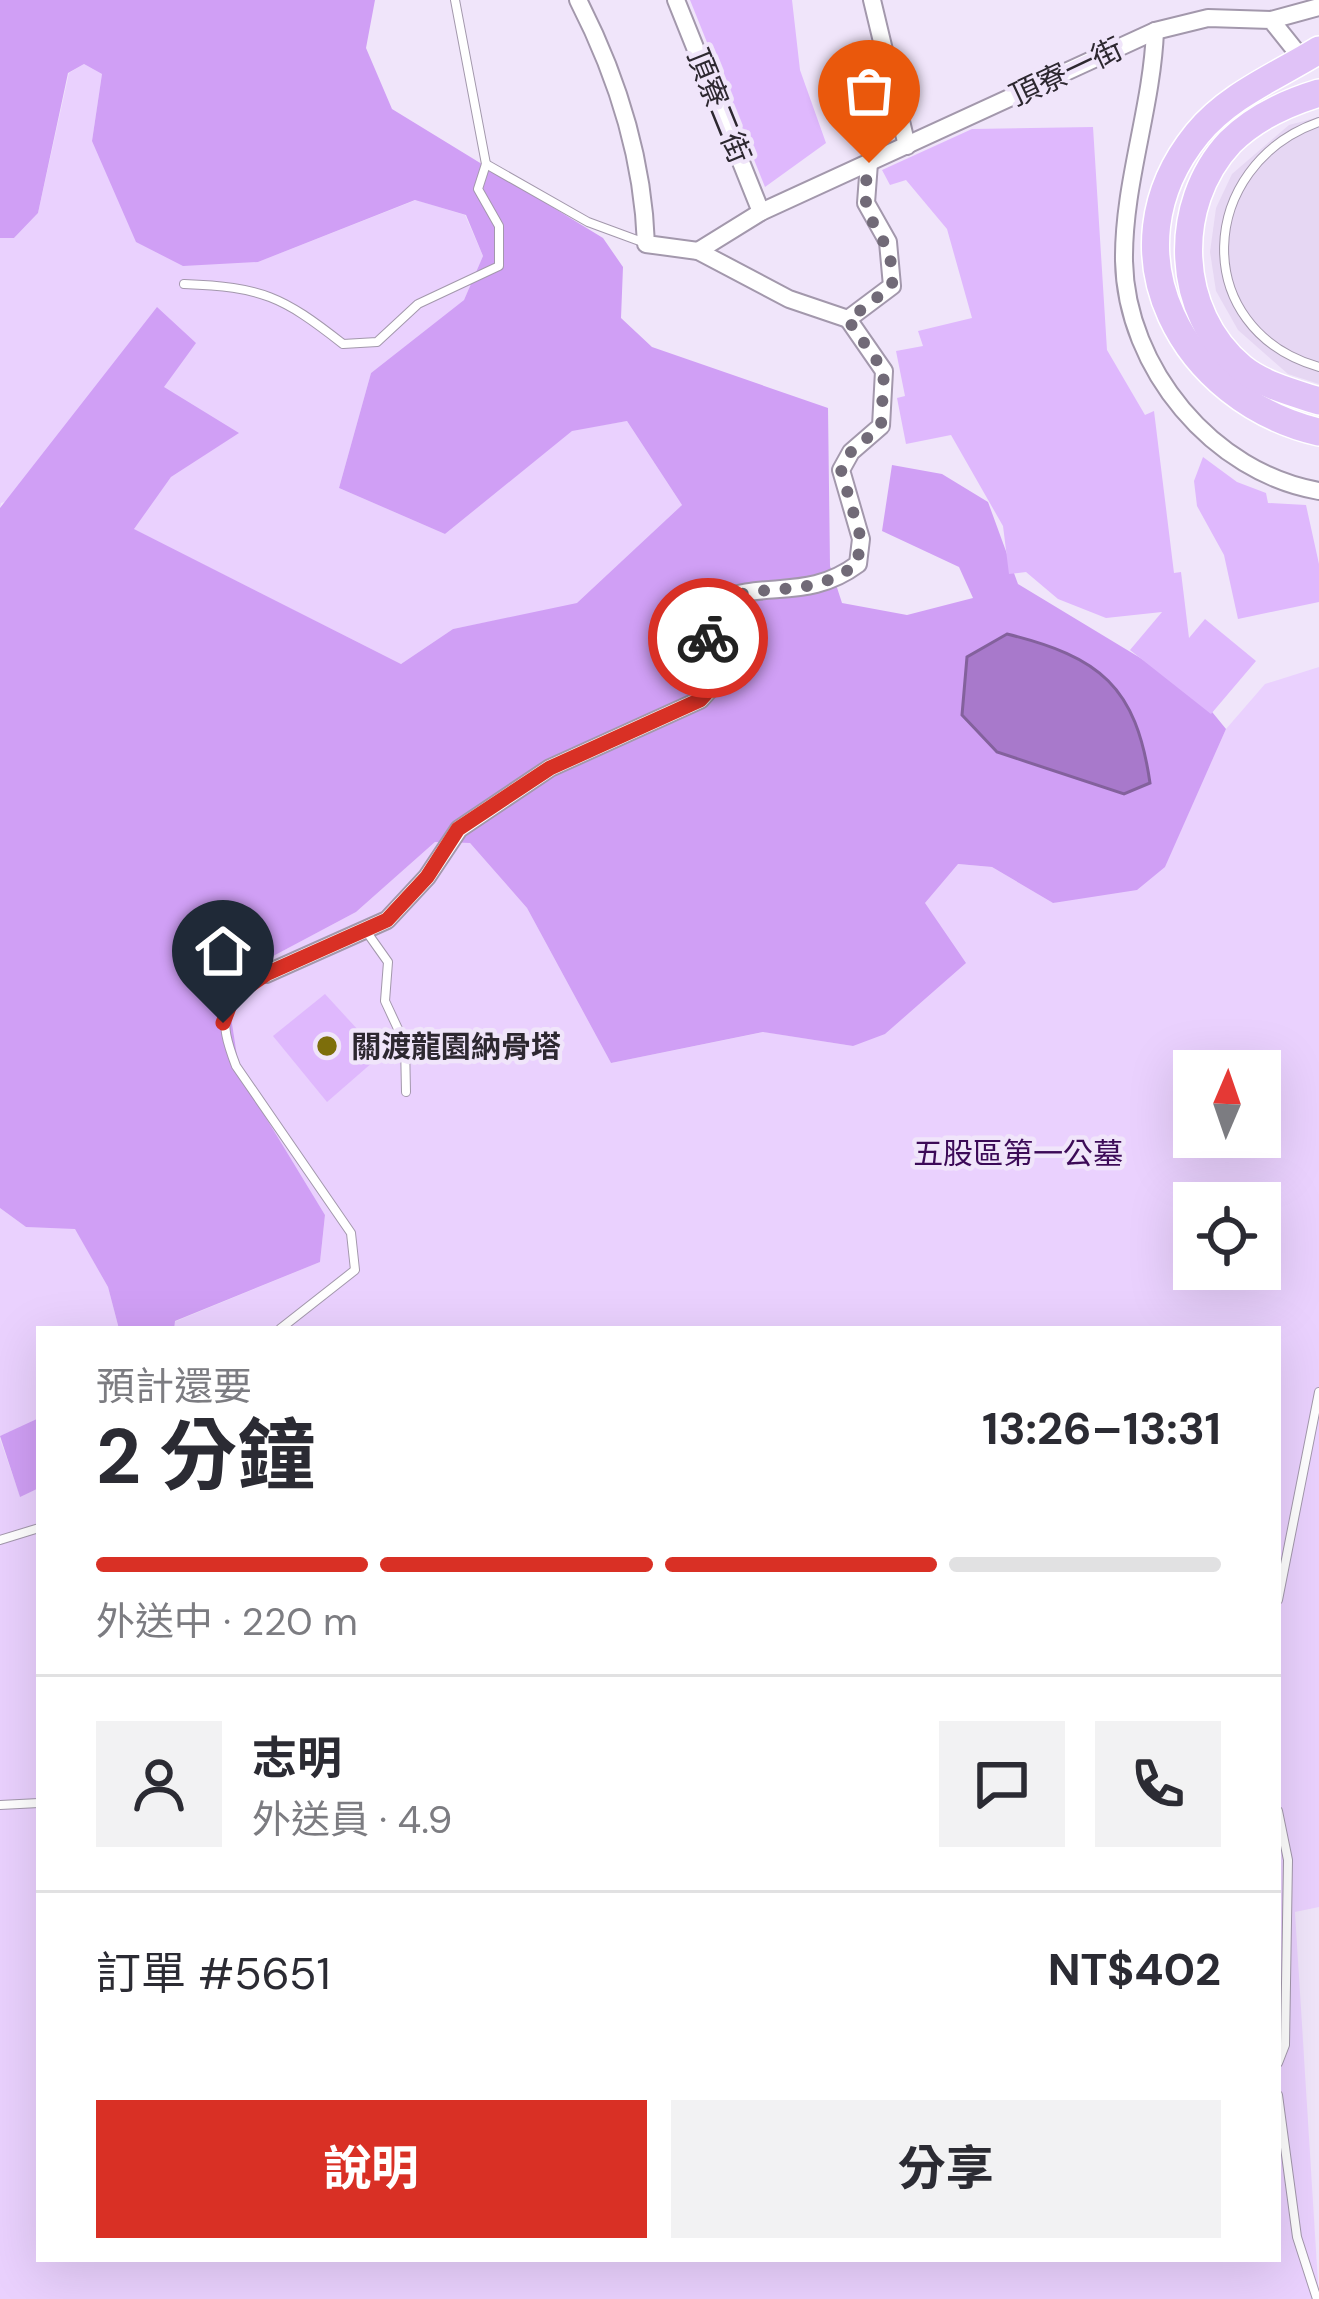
<!DOCTYPE html>
<html lang="zh-TW">
<head>
<meta charset="utf-8">
<style>
  :root { --surface:#fff; --page:#f2f2f3; --text:#2b2b33; --muted:#7c7c81; --line:#e1e1e2; --accent:#d93025 }
  body { margin:0; font-family:"DM Sans","Noto Sans TC",sans-serif; background:var(--page); color:var(--text); height:100vh; display:flex; flex-direction:column; font-size:45px; white-space:nowrap }
  * { box-sizing:border-box; margin:0 }
  p { font-size:39px; color:var(--muted) }
  .icon { flex:none; width:66px; height:66px; fill:none; stroke:currentColor; stroke-width:2; stroke-linecap:round; stroke-linejoin:round }
  .map { position:relative; flex:1; overflow:hidden }
  .panel { position:absolute; left:36px; top:1326px; width:1245px; height:936px; display:flex; flex-direction:column; background:var(--surface); border-radius:0px; box-shadow:0 12px 48px #0002 }
  .panel>* { flex:none }
  .needle { width:78px; rotate:2deg }
  .fabs { position:absolute; left:1173px; top:1050px; display:grid; gap:24px }
  .fabs a { display:grid; place-items:center; width:108px; height:108px; border-radius:0px; background:var(--surface); box-shadow:0 12px 48px #0002; font-size:60px }
  .pin { position:absolute; display:grid; place-items:center; width:102px; height:102px; color:#fff; margin:-123px -51px; border-radius:50% 50% 50% 0; rotate:-45deg; box-shadow:0 0 12px #0007 }
  .pin .icon { rotate:45deg }
  .courier { position:absolute; display:grid; place-items:center; width:120px; height:120px; margin:-60px; border:9px solid #d93025; border-radius:50%; background:#fff; color:#222; box-shadow:0 3px 15px #0007 }
  .summary em { font-style:normal; font-weight:700 }
  .summary div { display:flex; flex-direction:column-reverse }
  .summary { display:flex; align-items:center; justify-content:space-between; height:204px; padding:0 60px }
  h1 { font-size:78px; font-weight:700; line-height:90px }
  .bar { display:grid; grid-template-columns:repeat(4,1fr); gap:18px 12px; align-content:center; height:144px; padding:0 60px }
  .bar i { height:15px; border-radius:9px; background:var(--line) }
  .bar .selected { background:var(--accent) }
  .bar p { grid-column:span 4 }
  .line { display:flex; align-items:center; gap:30px; padding:0 60px; border-top:3px solid var(--line) }
  .line div { flex:1 }
  .round { display:grid; place-items:center; flex:none; width:126px; height:126px; border-radius:0px; background:var(--page) }
  .primary-button { display:flex; gap:24px; margin-top:auto; padding:24px 60px }
  .primary-button a { flex:1; height:138px; border-radius:0px; background:var(--accent); color:#fff; font-size:48px; font-weight:700; line-height:138px; text-align:center }
  .primary-button a+a { background:var(--page); color:var(--text) }
  .map>svg:first-child { display:block }
  .built { fill:#e6d7f3 }
  .green { fill:#ead1fe; fill-rule:evenodd }
  .forest { fill:#d09ff5 }
  .water { fill:#a879cb; stroke:#83619c; stroke-width:3 }
  .building { fill:#dfb8fd }
  .lines { fill:none; stroke-linecap:round; stroke-linejoin:round }
  .service-casing { stroke:#a398ac; stroke-width:10 }
  .minor-casing { stroke:#a398ac; stroke-width:20 }
  .primary-casing { stroke:#fff; stroke-width:30 }
  .service { stroke:#fff; stroke-width:8 }
  .minor { stroke:#fff; stroke-width:16 }
  .primary { stroke:#e0c2f7; stroke-width:27 }
  .done { stroke:#716a77; stroke-width:12; stroke-dasharray:0 21.6 }
  .route { stroke:#d93025; stroke-width:15 }
  .poi-dot { fill:#7d6e0b; stroke:#f0e5fa; stroke-width:4.5 }
  .labels { text-anchor:middle; dominant-baseline:central; stroke-width:9; stroke-linejoin:round; paint-order:stroke }
  .street-label { font-size:30px; fill:#2d2830; stroke:#f0e5fa }
  .poi-label { font-size:30px; font-weight:bold; fill:#2d2830; stroke:#f0e5fa; text-anchor:start }
  .park-label { font-size:30px; fill:#3c0a57; stroke:#f0e5fa }
</style>
</head>
<body>
<div class="map">
<svg width="1319" height="2299" viewBox="0 0 1319 2299">
  <rect width="100%" height="100%" fill="#f0e5fa"/>
  <path class="built" d="M1319 117V384L1288 374 1238 330 1216 291 1210 252 1216 208 1232 174 1289 125Z"/>
  <g class="green">
    <path d="M84 64 102 74 92 141 258 262 416 200 465 215 483 256 464 300 371 373 339 488 445 534 572 430 627 421 682 505 577 604 453 629 401 664 133 529 171 477 238 433 1 503 0 508V238H14L38 213 69 73Z"/>
    <path d="M1319 667V1907L1295 1912 1319 2299H0V1439L20 1496 39 1488V2259H1278V1329H174V1322L320 1262 325 1215 240 1075 229 1004 243 972 356 912 435 842 470 843 527 908 611 1063 764 1032 853 1046 925 903 957 864 992 867 1053 903 1165 866 1226 729 1265 684ZM1194 1071H1260V1137H1194ZM1194 1203H1260V1269H1194Z"/>
    <path d="M0 1208 26 1227 75 1228 108 1287 119 1329H39V1420L0 1436Z"/>
  </g>
  <g class="forest">
    <path d="M0 0H375L366 48 392 109 603 238 623 267 621 318 652 347 828 408 830 566 842 603 907 615 973 598 959 567 882 531 892 465 942 474 988 502 1018 584 1195 691 1226 729 1165 867 1137 890 1053 903 992 867 958 864 925 903 966 963 885 1034 853 1046 763 1032 611 1063 527 908 470 843 435 842 356 912 243 972 229 1004 240 1075 325 1215 320 1262 175 1321 174 1329H119L108 1287 75 1229 26 1227 0 1208V508L157 307 196 343 164 387 239 433 171 477 134 529 401 664 453 629 577 603 682 505 627 421 572 431 445 534 339 488 371 373 464 300 483 256 466 215 415 200 258 262 183 266 136 242 92 141 102 74 84 64 68 73 38 213 14 238H0Z"/>
    <path d="M39 1418V1488L20 1497 0 1436Z"/>
  </g>
  <path class="water" d="M1007 634C1100 657 1136 686 1150 783L1124 794 997 752 962 715 967 657Z"/>
  <g class="building">
    <path d="M690 0H792L800 70 826 143 765 187Z"/>
    <path d="M1093 127 1107 350 1145 415 1154 411 1174 573 1181 572 1189 638 1205 619 1256 661 1211 714 1130 650 1162 612 1106 618 1058 599 1026 572 1009 574 1003 526 951 435 906 444 897 398 905 396 896 351 923 346 918 331 972 318 947 229 906 180 890 185 882 170 972 129Z"/>
    <path d="M1203 457 1237 482 1266 493 1268 503 1306 505 1319 564V602L1238 619 1224 555 1197 506 1194 481Z"/>
    <path d="M325 994 381 1055 327 1102 273 1036Z"/>
  </g>
  <g class="lines">
    <defs>
      <g id="service">
        <path d="M1319 122C1197 165 1188 329 1319 367"/>
        <path d="M486 164 588 222 645 243"/>
        <path d="M184 284C262 287 282 296 343 344L377 342 418 304 499 266V226L478 189 486 164 455 0"/>
        <path d="M366 931 388 962 385 1001 405 1044 406 1092"/>
        <path d="M265 975C221 1005 217 1016 236 1066L351 1233 355 1270 280 1329"/>
        <path d="M0 1540 39 1528"/>
        <path d="M1278 1600 1319 1392"/>
        <path d="M0 1805 39 1803"/>
        <path d="M1278 1811 1288 1860 1285 2045 1278 2063"/>
        <path d="M1278 2095 1297 2237 1317 2299"/>
      </g>
      <g id="minor">
        <path d="M578 0C617 76 643 158 646 244L698 251 789 299 848 319 892 286 888 242 866 203 869 163"/>
        <path d="M676 0 761 212"/>
        <path d="M872 0 907 146"/>
        <path d="M1271 20 1319 7"/>
        <path d="M1155 31C1152 108 1123 184 1124 261 1126 368 1213 473 1319 491"/>
        <path d="M698 251 761 212 1155 31 1208 18 1271 20 1303 60"/>
        <path d="M266 974 387 920 427 877 459 829 550 768 700 700 710 689 706 626 715 601C767 580 808 601 858 564L861 539 841 470 851 452 881 426 884 371 848 319"/>
      </g>
      <g id="primary">
        <path d="M1319 50C1277 76 1229 95 1197 134 1101 252 1184 401 1319 432"/>
        <path d="M1319 93C1286 103 1255 117 1230 142 1171 205 1175 313 1242 368 1263 385 1294 393 1319 401"/>
      </g>
    </defs>
    <use href="#service" class="service-casing"/>
    <use href="#minor" class="minor-casing"/>
    <use href="#primary" class="primary-casing"/>
    <use href="#service" class="service"/>
    <use href="#minor" class="minor"/>
    <use href="#primary" class="primary"/>
  </g>
  <g class="lines">
    <path class="done" d="M708 638 716 602C767 580 808 601 857 564L861 539 841 470 851 452 881 426 884 371 848 320 892 286C895 242 872 234 866 202 863 191 868 174 869 163"/>
    <path class="route" d="M223 1023 233 997 266 974 387 920 427 877 458 829 550 768 700 700 710 689 708 638"/>
  </g>
  <circle class="poi-dot" cx="327" cy="1046" r="12"/>
  <g class="labels">
    <g class="street-label">
      <text transform="translate(1066 72) rotate(-25)">頂寮一街</text>
      <text transform="translate(719 106) rotate(68)">頂寮二街</text>
    </g>
    <g class="poi-label">
      <text x="351" y="1046">關渡龍園納骨塔</text>
    </g>
    <g class="park-label">
      <text x="1018" y="1153">五股區第一公墓</text>
    </g>
  </g>
</svg>
<div class="fabs">
<a><svg class="needle" viewBox="-14 -14 28 28"><path d="M0-13l5 13h-10z" fill="#e53935"/><path d="M0 13l5-13h-10z" fill="#7c7c81"/></svg></a>
<a><svg class="icon" aria-label="locate" viewBox="0 0 24 24"><circle cx="12" cy="12" r="6"/><path d="M12 2v4M12 18v4M2 12h4M18 12h4"/></svg></a>
</div>
<div class="pin" style="left:869px;top:163px;background:#ea580c"><svg class="icon" aria-label="bag" viewBox="0 0 24 24"><path d="M5 8h14l-1 12H6zM9 8a3 3 0 0 1 6 0"/></svg></div>
<div class="pin" style="left:223px;top:1023px;background:#1f2937"><svg class="icon" aria-label="home" viewBox="0 0 24 24"><path d="M3 11l9-7 9 7M6 9v11h12V9"/></svg></div>
<div class="courier" style="left:708px;top:638px"><svg class="icon" aria-label="bike" viewBox="0 0 24 24"><circle cx="6" cy="16" r="4"/><circle cx="18" cy="16" r="4"/><path d="M6 16l4-8h5l3 8M10 8l3 8H6M13 5h3"/></svg></div>
<section class="panel">
<div class="summary"><div><h1>2 分鐘</h1><p>預計還要</p></div><em>13:26–13:31</em></div>
<div class="bar"><i class="selected"></i><i class="selected"></i><i class="selected"></i><i></i><p>外送中 · 220 m</p></div>
<div class="line" style="height:216px"><a class="round"><svg class="icon" aria-label="person" viewBox="0 0 24 24"><circle cx="12" cy="8" r="4"/><path d="M4 21q1-7 8-7t8 7"/></svg></a><div><b>志明</b><p>外送員 · 4.9</p></div><a class="round"><svg class="icon" aria-label="chat" viewBox="0 0 24 24"><path d="M4 5h16v11H9l-5 4z"/></svg></a><a class="round"><svg class="icon" aria-label="phone" viewBox="0 0 24 24"><path d="M5 4h4l2 5-3 2q2 4 5 5l2-3 5 2v4C11 20 4 13 5 4z"/></svg></a></div>
<div class="line" style="height:156px"><div>訂單 #5651</div><b>NT$402</b></div>
<div class="primary-button"><a>說明</a><a>分享</a></div>
</section>
</div>
</body>
</html>
